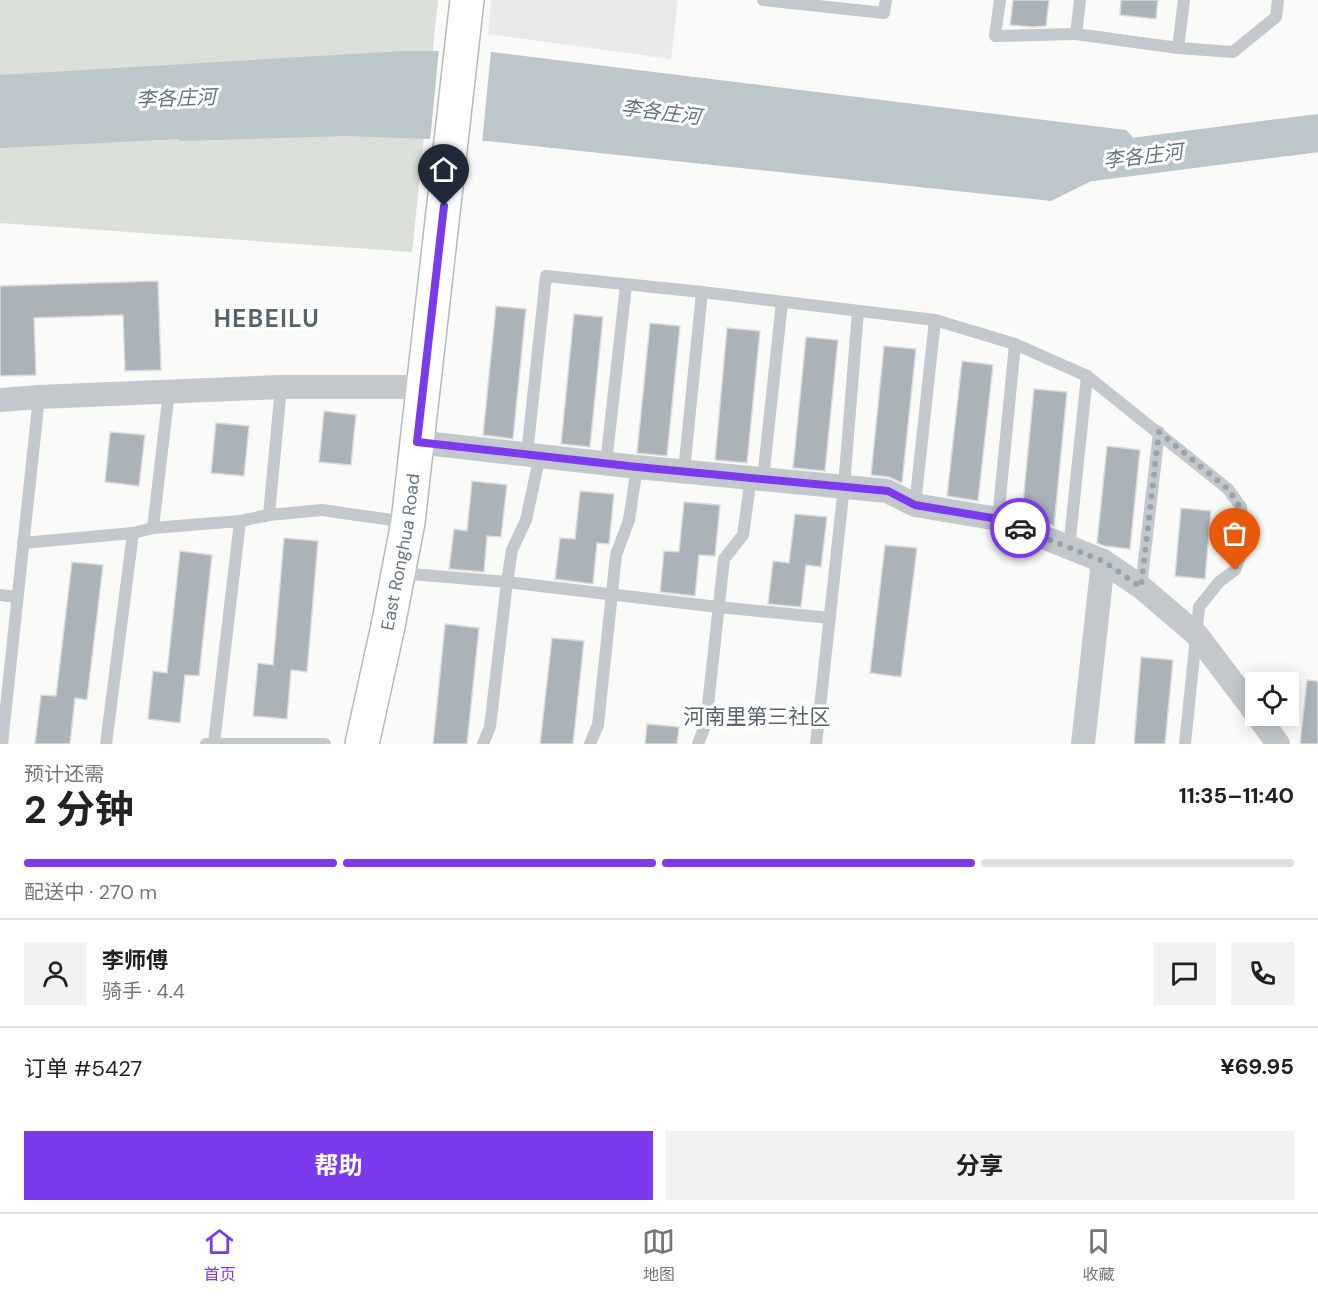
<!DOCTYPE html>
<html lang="zh">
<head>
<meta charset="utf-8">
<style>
  :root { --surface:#fff; --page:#f2f2f2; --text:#222; --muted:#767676; --line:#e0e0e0; --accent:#7c3aed }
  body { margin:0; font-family:"DM Sans","Noto Sans SC",sans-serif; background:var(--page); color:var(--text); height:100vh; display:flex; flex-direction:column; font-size:22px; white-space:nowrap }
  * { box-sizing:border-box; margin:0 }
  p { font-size:20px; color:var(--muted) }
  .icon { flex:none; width:33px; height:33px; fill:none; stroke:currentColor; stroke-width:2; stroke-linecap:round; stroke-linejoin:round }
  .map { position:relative; height:744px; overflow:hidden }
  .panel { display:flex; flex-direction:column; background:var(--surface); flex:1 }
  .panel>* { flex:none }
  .tools { position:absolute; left:1245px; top:672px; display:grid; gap:12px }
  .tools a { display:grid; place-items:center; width:54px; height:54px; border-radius:0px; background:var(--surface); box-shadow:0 3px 15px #0003; font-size:30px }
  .pin { position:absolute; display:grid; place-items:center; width:51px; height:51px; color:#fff; margin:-62px -26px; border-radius:50% 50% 50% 0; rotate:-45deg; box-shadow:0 0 6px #0007 }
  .pin .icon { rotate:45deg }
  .courier { position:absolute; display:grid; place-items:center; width:60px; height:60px; margin:-30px; border:4px solid #7c3aed; border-radius:50%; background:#fff; color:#222; box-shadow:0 2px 8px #0007 }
  .overview em { font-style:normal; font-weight:700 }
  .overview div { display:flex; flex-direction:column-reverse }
  .overview { display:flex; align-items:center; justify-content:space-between; height:102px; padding:0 24px }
  h1 { font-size:39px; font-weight:700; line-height:45px }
  .bar { display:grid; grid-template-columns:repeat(4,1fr); gap:9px 6px; align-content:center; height:72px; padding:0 24px }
  .bar i { height:8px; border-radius:4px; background:var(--line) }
  .bar .active { background:var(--accent) }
  .bar p { grid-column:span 4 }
  .line { display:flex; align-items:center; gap:15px; padding:0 24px; border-top:2px solid var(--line) }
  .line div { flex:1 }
  .round { display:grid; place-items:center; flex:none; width:63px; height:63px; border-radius:0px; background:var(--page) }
  .cta { display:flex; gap:12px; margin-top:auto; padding:12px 24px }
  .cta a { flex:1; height:69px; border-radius:0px; background:var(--accent); color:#fff; font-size:24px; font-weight:700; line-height:69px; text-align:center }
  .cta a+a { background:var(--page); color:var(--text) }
  .dock { display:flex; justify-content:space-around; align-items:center; height:84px; border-top:2px solid var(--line); background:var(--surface); font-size:16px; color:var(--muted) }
  .dock a { display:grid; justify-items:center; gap:3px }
  .dock .active { color:var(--accent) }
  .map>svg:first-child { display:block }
  .built { fill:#e8e9e9 }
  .green { fill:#dadfd7 }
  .water { fill:#bbc7cb }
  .pier { fill:#fafaf8 }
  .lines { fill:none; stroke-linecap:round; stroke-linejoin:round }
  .river { stroke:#bbc7cb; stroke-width:38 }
  .building { fill:#aab3b9; stroke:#dcdcda; stroke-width:1.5 }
  .secondary-casing { stroke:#b3babf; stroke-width:36 }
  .lane { stroke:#c3c8cc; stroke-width:12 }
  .street { stroke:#c3c8cc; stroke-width:24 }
  .secondary { stroke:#fff; stroke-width:33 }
  .done { stroke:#99a4ac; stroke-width:6; stroke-dasharray:0 10.8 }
  .route { stroke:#7c3aed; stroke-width:8 }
  .labels { text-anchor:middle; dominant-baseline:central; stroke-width:6; stroke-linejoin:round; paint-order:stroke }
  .street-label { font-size:18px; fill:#657683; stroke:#fff }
  .water-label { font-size:20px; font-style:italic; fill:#60757c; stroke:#fff }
  .quarter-label { font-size:21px; fill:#57646e; stroke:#fff }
  .district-label { font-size:24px; font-weight:bold; letter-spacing:1.5px; fill:#57646e; stroke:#fff }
</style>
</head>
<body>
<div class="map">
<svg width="1318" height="744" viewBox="0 0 1318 744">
  <rect width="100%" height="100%" fill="#fafaf8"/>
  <path class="built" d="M491 0H678L671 59 488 34Z"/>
  <path class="green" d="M0 0H438L412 252 0 223Z"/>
  <path class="water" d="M403 51H483L1126 130 1148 153 1051 201 487 141 346 136 178 141 180 139 0 148V75Z"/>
  <path class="pier" d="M439 48H461L491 51 482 143 430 142Z"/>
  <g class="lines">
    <path class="river" d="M1093 162 1318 133"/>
  </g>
  <g class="building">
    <path d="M1013 0H1049L1046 26 1032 27 1010 25Z"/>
    <path d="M1121 0H1158L1156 19 1120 15Z"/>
    <path d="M158 281 161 370 125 371 123 315 34 318 36 375 0 376V286Z"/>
    <path d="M496 306 526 309 513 439 483 435Z"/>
    <path d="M574 314 603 317 590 447 561 444Z"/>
    <path d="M650 323 680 326 667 456 637 453Z"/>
    <path d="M727 328 760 331 747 463 715 460Z"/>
    <path d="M806 337 838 340 825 471 793 468Z"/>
    <path d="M884 346 916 349 902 483 889 477 871 475Z"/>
    <path d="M962 361 993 365 978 501 947 496Z"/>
    <path d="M1034 389 1067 392 1054 526 1022 513Z"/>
    <path d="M324 411 356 415 351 465 319 462Z"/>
    <path d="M216 423 249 426 244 476 211 473Z"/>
    <path d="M110 432 145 435 139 486 105 482Z"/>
    <path d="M1107 446 1140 450 1130 549 1104 546 1097 543Z"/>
    <path d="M472 481 507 485 501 537 487 536 484 572 449 569 454 529 467 531Z"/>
    <path d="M580 491 614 494 609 544 597 543 593 584 555 579 560 538 575 539Z"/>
    <path d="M684 502 720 505 715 556 699 555 695 596 660 592 664 551 679 552Z"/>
    <path d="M1181 508 1211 511 1205 579 1175 576Z"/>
    <path d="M795 514 827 517 821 567 806 565 801 607 768 604 773 561 789 563Z"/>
    <path d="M284 538 318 541 307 672 291 670 287 719 253 716 258 663 273 665Z"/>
    <path d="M885 545 917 548 901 677 870 673Z"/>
    <path d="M180 551 212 555 199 676 185 675 180 723 148 719 153 671 167 673Z"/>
    <path d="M72 562 103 565 87 700 75 698 70 744H35L41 695 56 696Z"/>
    <path d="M445 624 479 628 467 744H433Z"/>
    <path d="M552 638 584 641 573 744H540Z"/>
    <path d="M1141 657 1173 660 1165 744H1134Z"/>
    <path d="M1307 680 1318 681V744H1300Z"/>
    <path d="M647 724 679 727 677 744H645Z"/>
  </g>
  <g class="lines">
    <defs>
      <g id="secondary">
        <path id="s1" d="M362 744 388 626 408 522 467 0"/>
      </g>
    </defs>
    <use href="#secondary" class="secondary-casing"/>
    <g class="lane">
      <path d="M763 0 884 13 886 0"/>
      <path d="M1000 0 995 36 1076 34"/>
      <path d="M1080 0 1076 34 1178 48 1184 0"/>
      <path d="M1178 48 1233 52 1276 17 1278 0"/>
      <path d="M527 454 546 276 702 292 935 320 1015 344 1087 376 1228 489 1241 507 1246 540 1235 570 1219 582 1199 607 1185 744"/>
      <path d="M606 463 626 285"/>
      <path d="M684 471 702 292"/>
      <path d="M763 479 782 302"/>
      <path d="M915 505 935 320"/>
      <path d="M269 515 281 387"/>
      <path d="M998 519 1015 344"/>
      <path d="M153 528 169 391"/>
      <path d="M23 543 133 533 153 528 240 521 269 515 322 510 406 522"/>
      <path d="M1069 548 1087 376"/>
      <path d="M399 573 507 582 718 607 830 618"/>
      <path d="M1141 587 1159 432"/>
      <path d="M0 595 17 597"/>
      <path d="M214 743 240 521"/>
      <path d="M2 744 39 397"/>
      <path d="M106 744 133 533"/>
      <path d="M206 744H325"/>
      <path d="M483 744 490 727 507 582 512 550 526 520 540 455"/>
      <path d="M590 744 598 725 616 555 629 520 637 467"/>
      <path d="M698 744 706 723 724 559 743 535 751 477"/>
      <path d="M816 744 844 486 858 311"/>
    </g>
    <g class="street">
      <path d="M0 400 39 397 281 387H424"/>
      <path d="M417 442 637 467 887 491 915 505 998 519 1103 561 1141 587 1196 634 1256 713"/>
      <path d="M1258 716 1278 744"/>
      <path d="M1083 744 1103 561"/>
    </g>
    <use href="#secondary" class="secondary"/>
  </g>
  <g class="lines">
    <path class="done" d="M1020 528 1103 561 1141 587 1159 432 1228 489 1240 507 1246 540 1235 570"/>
    <path class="route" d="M444 206 417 442 637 467 888 491 915 505 998 519 1020 528"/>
  </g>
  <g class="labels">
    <g class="street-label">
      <text stroke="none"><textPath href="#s1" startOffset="196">East Ronghua Road</textPath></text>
    </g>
    <g class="water-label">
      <text transform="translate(176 98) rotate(-2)">李各庄河</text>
      <text transform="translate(661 112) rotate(7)">李各庄河</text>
      <text transform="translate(1143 156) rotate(-7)">李各庄河</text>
    </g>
    <g class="quarter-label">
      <text x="757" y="717">河南里第三社区</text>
    </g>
    <g class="district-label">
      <text x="267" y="318">HEBEILU</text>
    </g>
  </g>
</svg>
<div class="tools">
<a><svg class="icon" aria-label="locate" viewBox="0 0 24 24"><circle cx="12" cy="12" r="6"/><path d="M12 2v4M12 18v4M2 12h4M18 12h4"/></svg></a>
</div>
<div class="pin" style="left:1235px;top:570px;background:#ea580c"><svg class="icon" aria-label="bag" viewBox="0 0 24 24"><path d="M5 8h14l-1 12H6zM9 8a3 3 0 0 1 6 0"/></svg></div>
<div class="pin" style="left:444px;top:206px;background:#1f2937"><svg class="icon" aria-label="home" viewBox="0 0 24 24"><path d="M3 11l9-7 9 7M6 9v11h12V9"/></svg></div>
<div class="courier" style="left:1020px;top:528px"><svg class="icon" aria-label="car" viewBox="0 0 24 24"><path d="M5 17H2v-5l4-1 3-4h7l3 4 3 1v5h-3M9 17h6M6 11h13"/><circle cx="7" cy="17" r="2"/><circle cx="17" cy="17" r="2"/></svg></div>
</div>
<section class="panel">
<div class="overview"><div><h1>2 分钟</h1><p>预计还需</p></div><em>11:35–11:40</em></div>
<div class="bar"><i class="active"></i><i class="active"></i><i class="active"></i><i></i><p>配送中 · 270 m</p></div>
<div class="line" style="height:108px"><a class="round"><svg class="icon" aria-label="person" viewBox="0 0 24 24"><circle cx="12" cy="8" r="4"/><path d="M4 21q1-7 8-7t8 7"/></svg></a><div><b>李师傅</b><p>骑手 · 4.4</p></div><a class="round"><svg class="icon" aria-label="chat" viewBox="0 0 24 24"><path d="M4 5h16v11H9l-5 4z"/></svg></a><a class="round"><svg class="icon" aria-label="phone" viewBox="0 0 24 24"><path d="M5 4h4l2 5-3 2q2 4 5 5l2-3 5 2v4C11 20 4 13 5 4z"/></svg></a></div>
<div class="line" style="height:78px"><div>订单 #5427</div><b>¥69.95</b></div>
<div class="cta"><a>帮助</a><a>分享</a></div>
</section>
<nav class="dock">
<a class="active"><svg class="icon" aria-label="home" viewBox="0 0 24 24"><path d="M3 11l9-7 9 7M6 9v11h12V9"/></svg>首页</a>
<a><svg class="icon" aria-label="map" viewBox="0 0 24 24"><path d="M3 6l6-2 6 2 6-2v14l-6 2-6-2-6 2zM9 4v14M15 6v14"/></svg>地图</a>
<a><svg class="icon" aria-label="saved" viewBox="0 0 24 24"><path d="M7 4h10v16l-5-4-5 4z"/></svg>收藏</a>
</nav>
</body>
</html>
